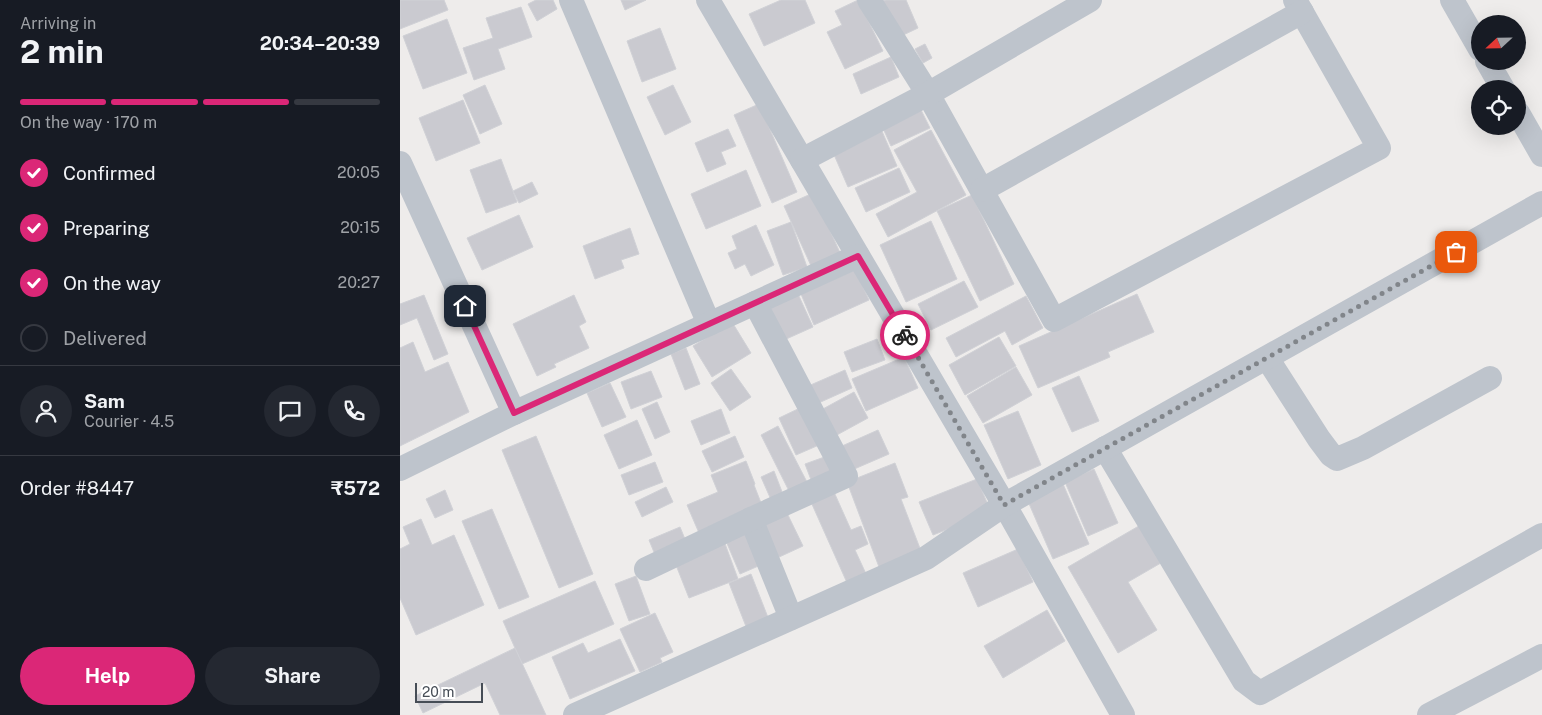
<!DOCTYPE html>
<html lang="en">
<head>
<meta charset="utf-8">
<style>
  :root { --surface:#171b24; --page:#242831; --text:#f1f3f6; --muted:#9ea1a6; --line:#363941; --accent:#db2777 }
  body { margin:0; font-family:"Public Sans",sans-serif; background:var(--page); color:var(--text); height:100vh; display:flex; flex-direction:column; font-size:19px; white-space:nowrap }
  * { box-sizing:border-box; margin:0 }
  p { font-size:16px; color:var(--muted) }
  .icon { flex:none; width:28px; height:28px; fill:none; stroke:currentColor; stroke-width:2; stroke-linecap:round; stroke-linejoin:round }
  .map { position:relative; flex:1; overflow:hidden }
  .panel { display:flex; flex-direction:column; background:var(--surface); width:400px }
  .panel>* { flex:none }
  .needle { width:32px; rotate:248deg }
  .fabs { position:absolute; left:1071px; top:15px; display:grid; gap:10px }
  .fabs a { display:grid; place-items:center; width:55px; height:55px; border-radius:50%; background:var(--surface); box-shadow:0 5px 20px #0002; font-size:25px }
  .scale { position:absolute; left:15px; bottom:12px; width:68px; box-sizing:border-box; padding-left:5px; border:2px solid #464d56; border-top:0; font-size:14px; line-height:18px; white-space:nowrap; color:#464d56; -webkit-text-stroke:4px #fff; paint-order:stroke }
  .pin { position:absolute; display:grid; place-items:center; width:42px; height:42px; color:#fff; margin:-21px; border-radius:10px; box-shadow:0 2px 8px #0006 }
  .courier { position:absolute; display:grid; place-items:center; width:50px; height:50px; margin:-25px; border:4px solid #db2777; border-radius:50%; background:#fff; color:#222; box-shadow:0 1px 6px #0007 }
  .overview em { font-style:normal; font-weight:700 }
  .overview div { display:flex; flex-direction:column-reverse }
  .overview { display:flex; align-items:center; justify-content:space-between; height:85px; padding:0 20px }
  h1 { font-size:32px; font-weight:700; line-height:38px }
  .bar { display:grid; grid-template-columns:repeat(4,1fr); gap:8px 5px; align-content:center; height:60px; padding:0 20px }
  .bar i { height:6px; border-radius:4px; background:var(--line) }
  .bar .selected { background:var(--accent) }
  .bar p { grid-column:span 4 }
  .line { display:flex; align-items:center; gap:12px; padding:0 20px; border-top:1px solid var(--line) }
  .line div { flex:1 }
  .round { display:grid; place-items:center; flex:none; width:52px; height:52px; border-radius:26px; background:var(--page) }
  ol { padding:0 20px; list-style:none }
  li { display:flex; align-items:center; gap:15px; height:55px }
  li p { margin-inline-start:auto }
  li .icon { padding:5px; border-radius:50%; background:var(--accent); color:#fff; stroke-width:4 }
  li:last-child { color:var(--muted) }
  li i { width:28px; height:28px; border:2px solid var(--line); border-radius:50% }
  .cta { display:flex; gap:10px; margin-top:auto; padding:10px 20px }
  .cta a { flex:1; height:58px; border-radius:30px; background:var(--accent); color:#fff; font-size:20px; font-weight:700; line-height:58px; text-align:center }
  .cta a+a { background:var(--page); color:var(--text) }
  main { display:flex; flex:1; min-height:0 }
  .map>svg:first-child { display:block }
  .building { fill:#cacad0; stroke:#d0d1d6 }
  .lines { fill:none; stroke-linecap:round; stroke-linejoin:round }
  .minor { stroke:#bec4cc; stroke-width:24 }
  .done { stroke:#81858a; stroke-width:5; stroke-dasharray:0 9 }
  .route { stroke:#db2777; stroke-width:6 }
</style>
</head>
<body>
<main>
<section class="panel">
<div class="overview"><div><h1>2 min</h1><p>Arriving in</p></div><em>20:34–20:39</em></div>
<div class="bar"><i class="selected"></i><i class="selected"></i><i class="selected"></i><i></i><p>On the way · 170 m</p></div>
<ol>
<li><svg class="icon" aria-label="check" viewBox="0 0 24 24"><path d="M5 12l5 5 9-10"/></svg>Confirmed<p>20:05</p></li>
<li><svg class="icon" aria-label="check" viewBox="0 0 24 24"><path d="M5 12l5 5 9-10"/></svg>Preparing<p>20:15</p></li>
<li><svg class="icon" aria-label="check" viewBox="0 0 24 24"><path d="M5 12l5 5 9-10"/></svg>On the way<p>20:27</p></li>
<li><i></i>Delivered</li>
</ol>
<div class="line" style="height:90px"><a class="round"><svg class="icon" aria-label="person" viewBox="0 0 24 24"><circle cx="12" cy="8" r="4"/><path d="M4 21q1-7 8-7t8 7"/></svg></a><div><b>Sam</b><p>Courier · 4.5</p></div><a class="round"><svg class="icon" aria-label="chat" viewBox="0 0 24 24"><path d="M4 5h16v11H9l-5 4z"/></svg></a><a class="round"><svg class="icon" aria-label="phone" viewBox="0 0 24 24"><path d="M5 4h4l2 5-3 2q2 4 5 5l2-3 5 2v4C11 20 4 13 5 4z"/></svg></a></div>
<div class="line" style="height:65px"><div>Order #8447</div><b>₹572</b></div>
<div class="cta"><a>Help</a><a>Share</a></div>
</section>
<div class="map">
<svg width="1142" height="715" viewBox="0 0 1142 715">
  <rect width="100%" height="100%" fill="#eeeceb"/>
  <g class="building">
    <path d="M0 0H44L48 10 0 29Z"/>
    <path d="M136 0H153L157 9 137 21 128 4Z"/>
    <path d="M221 0H246L225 10Z"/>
    <path d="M381 0H405L415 23 364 46 349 14Z"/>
    <path d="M458 0 483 51 445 69 427 32 442 25 435 11Z"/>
    <path d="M486 0H506L518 28 499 37 482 1Z"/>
    <path d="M121 7 132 37 98 49 105 69 74 80 63 48 93 38 86 18Z"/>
    <path d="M47 19 67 73 23 89 3 36Z"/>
    <path d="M260 28 276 69 242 82 227 41Z"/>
    <path d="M525 44 532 58 523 63 515 49Z"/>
    <path d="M491 57 499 77 461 94 453 74Z"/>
    <path d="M85 85 102 124 80 134 63 95Z"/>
    <path d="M273 85 291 122 265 135 247 97Z"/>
    <path d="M63 100 80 143 36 161 19 118Z"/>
    <path d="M359 104 397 192 372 203 334 115Z"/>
    <path d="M520 108 530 128 491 146 482 126Z"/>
    <path d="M328 129 336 146 321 152 326 164 307 172 295 143Z"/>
    <path d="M481 129 497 166 448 187 432 150Z"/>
    <path d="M531 130 566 195 488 237 476 214 517 192 494 150Z"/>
    <path d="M101 159 117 202 86 213 70 170Z"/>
    <path d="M499 168 510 192 466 212 455 188Z"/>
    <path d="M346 170 361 206 306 229 291 194Z"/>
    <path d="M132 182 138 194 119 203 113 191Z"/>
    <path d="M413 193 441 255 412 268 384 206Z"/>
    <path d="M572 195 614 284 580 301 537 211Z"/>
    <path d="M119 215 133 247 82 270 67 238Z"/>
    <path d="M531 221 557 279 506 302 480 245Z"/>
    <path d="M391 222 407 267 383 275 367 231Z"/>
    <path d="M356 225 374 265 351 276 345 264 335 269 328 253 337 249 332 236Z"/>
    <path d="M230 228 239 254 221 260 224 268 195 279 183 246Z"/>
    <path d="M455 270 469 300 414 325 401 294Z"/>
    <path d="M564 281 578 307 531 330 518 304Z"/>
    <path d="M398 294 413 327 384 340 370 306Z"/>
    <path d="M737 294 754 332 708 352 710 357 638 388 619 346Z"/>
    <path d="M24 295 48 354 34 360 17 318 0 325V304Z"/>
    <path d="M174 295 186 322 179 326 189 348 154 364 156 367 137 376 113 324Z"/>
    <path d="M626 296 643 328 612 345 605 331 556 357 546 338Z"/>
    <path d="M332 322 351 353 312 377 293 346Z"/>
    <path d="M599 337 616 366 565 395 549 365Z"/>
    <path d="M477 339 485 360 452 372 444 352Z"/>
    <path d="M13 342 25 372 48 362 69 412 0 446V348Z"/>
    <path d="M286 348 300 384 285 390 271 354Z"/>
    <path d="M504 357 518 388 466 411 452 379Z"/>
    <path d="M616 367 632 395 583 423 567 396Z"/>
    <path d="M331 369 351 397 330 411 311 383Z"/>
    <path d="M445 370 452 388 414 405 406 387Z"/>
    <path d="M251 371 262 397 231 409 221 382Z"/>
    <path d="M679 376 699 421 672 432 652 388Z"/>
    <path d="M210 383 226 417 202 427 187 393Z"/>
    <path d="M454 392 468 418 435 436 421 410Z"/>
    <path d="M257 402 270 432 255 439 242 409Z"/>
    <path d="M402 407 419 445 396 455 379 418Z"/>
    <path d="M321 409 330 433 301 445 291 421Z"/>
    <path d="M618 411 641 465 608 479 584 425Z"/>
    <path d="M237 420 252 455 219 469 204 435Z"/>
    <path d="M378 426 408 484 390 493 361 435Z"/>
    <path d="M478 430 489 454 452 470 442 446Z"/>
    <path d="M136 436 193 574 159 588 102 450Z"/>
    <path d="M335 436 344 457 312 472 302 451Z"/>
    <path d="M430 455 438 475 413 485 405 464Z"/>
    <path d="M346 461 355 484 354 485 363 508 299 533 287 505 318 492 311 475Z"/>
    <path d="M255 462 263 482 229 495 221 475Z"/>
    <path d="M495 463 508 497 501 499 521 551 479 567 447 482Z"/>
    <path d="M694 469 718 523 688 536 665 482Z"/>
    <path d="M374 471 384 497 372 502 361 477Z"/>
    <path d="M577 479 591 512 533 535 519 502Z"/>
    <path d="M663 484 689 544 653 559 627 499Z"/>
    <path d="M266 487 273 502 242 517 235 502Z"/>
    <path d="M45 490 53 510 35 518 26 499Z"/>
    <path d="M434 492 451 530 461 526 468 544 455 550 467 576 448 585 411 502Z"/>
    <path d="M92 509 129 597 99 609 62 521Z"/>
    <path d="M386 511 403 546 377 558 360 522Z"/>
    <path d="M21 519 32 545 54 535 84 605 16 635 0 598V549L10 544 3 527Z"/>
    <path d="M744 523 766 560 728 582 757 630 718 653 668 567Z"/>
    <path d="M280 527 287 544 256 557 249 540Z"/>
    <path d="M349 531 363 564 340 574 326 541Z"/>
    <path d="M324 541 338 579 289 598 274 560Z"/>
    <path d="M618 549 633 582 578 607 563 573Z"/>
    <path d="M351 574 369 620 347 629 329 583Z"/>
    <path d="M236 576 250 614 229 621 215 584Z"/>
    <path d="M195 581 214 624 122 664 103 621Z"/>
    <path d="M647 610 665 641 603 678 584 646Z"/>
    <path d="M255 613 273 652 260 658 262 662 240 672 220 629Z"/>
    <path d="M220 639 235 671 170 699 152 657 183 643 188 653Z"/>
    <path d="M115 648 146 715H100L85 683 23 713 15 696Z"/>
  </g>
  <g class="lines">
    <g class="minor">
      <path d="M171 0 309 324"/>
      <path d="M308 0 612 518 723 715"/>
      <path d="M469 0 528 94 654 320 979 148 895 0"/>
      <path d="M1052 0 1080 49"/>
      <path d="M1087 61 1103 89"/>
      <path d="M1118 113 1142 155"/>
      <path d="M402 160 528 94 690 0"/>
      <path d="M0 163 114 413"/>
      <path d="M582 190 902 12"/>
      <path d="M867 358 919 439 931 455 937 459 963 448 1090 378"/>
      <path d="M705 448 844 681 860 693 1142 535"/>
      <path d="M0 469 114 413 458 256"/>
      <path d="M351 519 391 618"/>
      <path d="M246 569 351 519 446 476 355 303"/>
      <path d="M175 715 526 558 604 505 1142 203"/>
      <path d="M1029 715 1142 656"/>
    </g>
  </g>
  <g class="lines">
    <path class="done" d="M505 335 604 505 1056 252"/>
    <path class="route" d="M65 306 114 413 458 256 505 335"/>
  </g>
</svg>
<div class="fabs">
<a><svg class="needle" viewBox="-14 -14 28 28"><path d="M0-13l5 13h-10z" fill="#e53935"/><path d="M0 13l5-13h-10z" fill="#9ea1a6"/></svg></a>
<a><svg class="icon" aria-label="locate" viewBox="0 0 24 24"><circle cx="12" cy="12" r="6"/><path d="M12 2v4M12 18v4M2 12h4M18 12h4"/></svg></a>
</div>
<div class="scale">20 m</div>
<div class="pin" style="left:1056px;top:252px;background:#ea580c"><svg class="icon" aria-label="bag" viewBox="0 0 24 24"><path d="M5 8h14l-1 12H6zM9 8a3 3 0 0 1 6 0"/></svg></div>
<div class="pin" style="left:65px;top:306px;background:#1f2937"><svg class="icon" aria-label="home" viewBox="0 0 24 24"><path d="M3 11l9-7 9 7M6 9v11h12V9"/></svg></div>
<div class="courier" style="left:505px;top:335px"><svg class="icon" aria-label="bike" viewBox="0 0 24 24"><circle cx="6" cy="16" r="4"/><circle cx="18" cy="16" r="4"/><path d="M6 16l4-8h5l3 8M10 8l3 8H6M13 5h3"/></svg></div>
</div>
</main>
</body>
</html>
